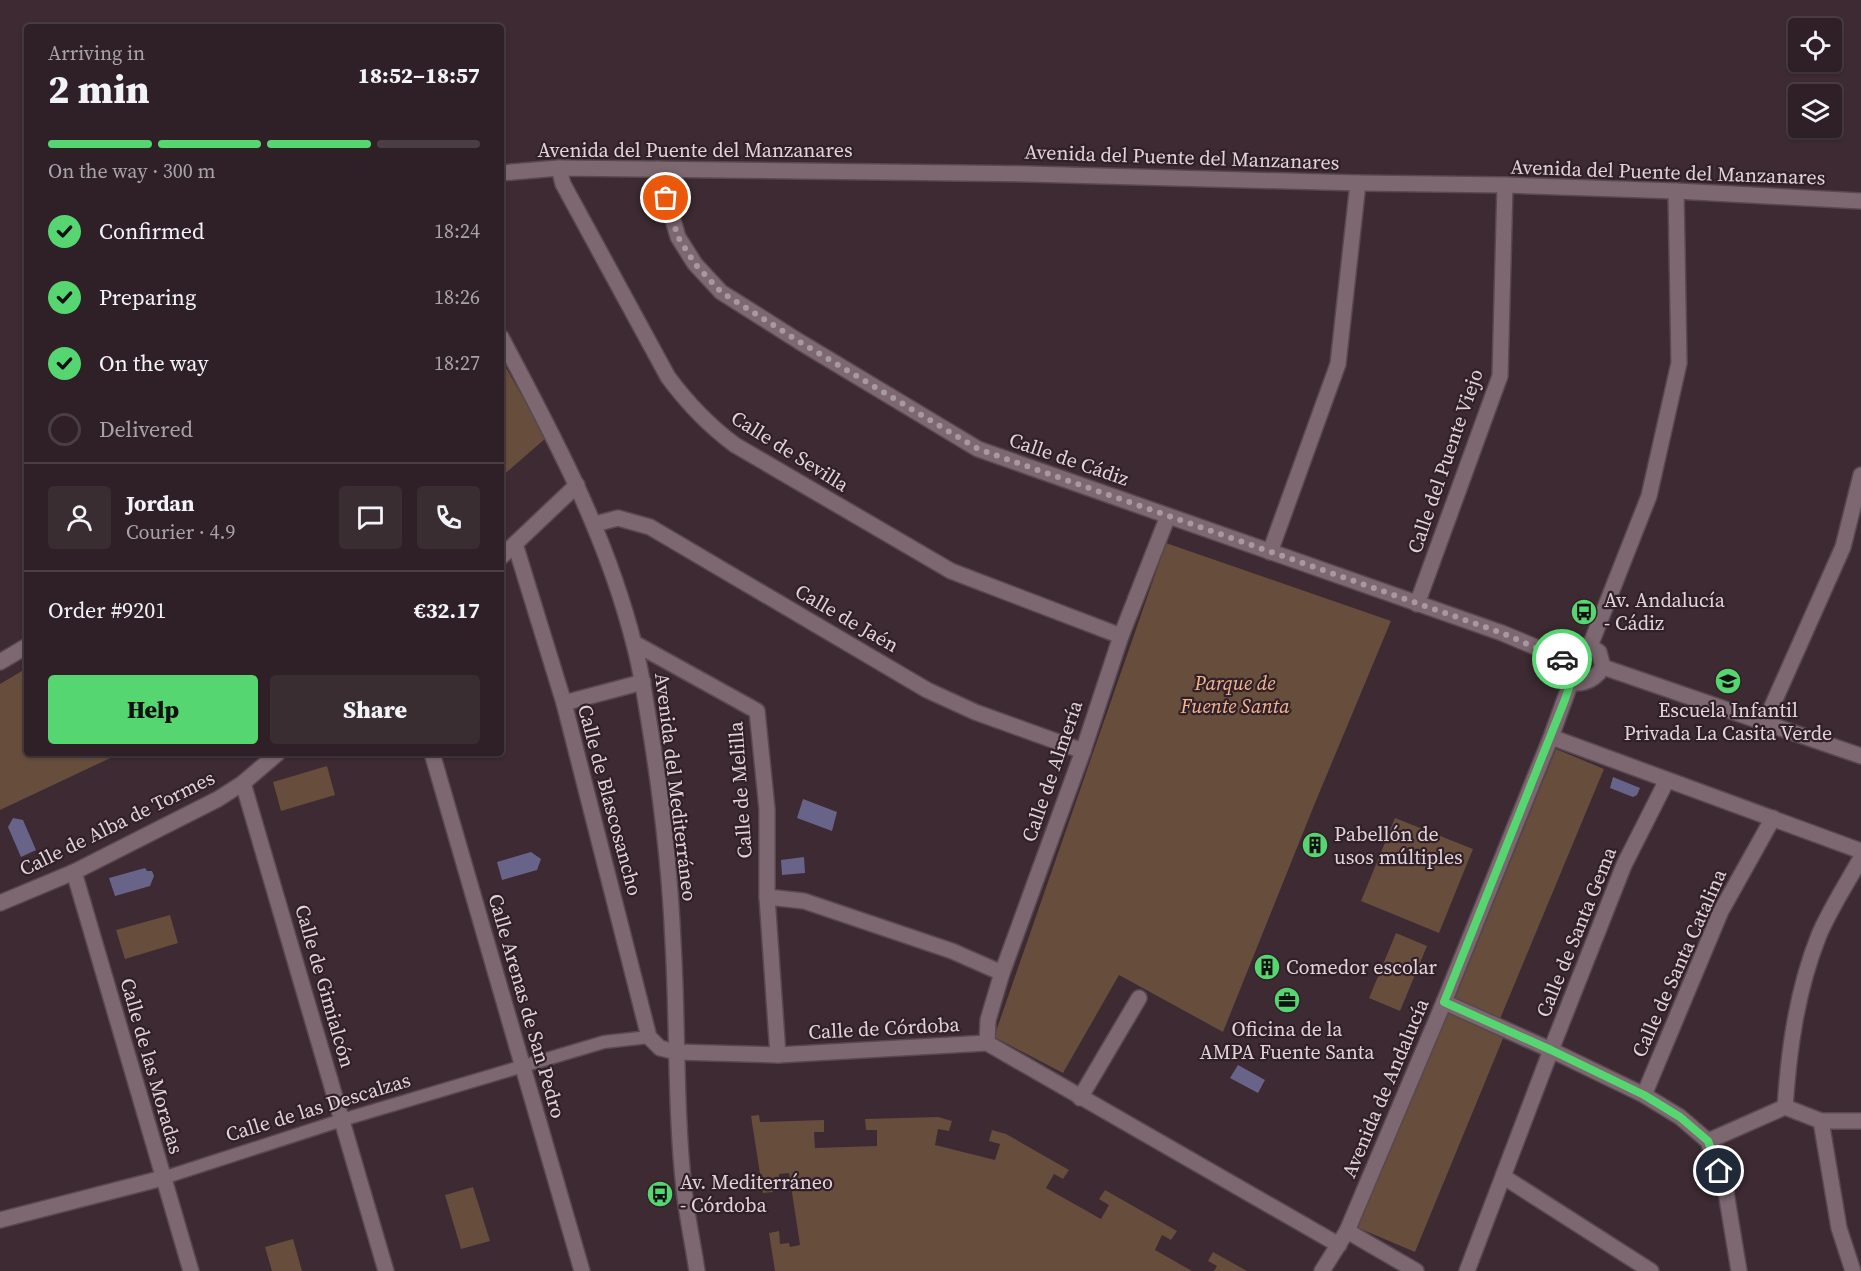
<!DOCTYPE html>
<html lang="en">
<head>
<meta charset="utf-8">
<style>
  :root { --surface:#2e2026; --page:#3a2d32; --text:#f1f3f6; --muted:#a7a3a7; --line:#493e43; --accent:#56d671 }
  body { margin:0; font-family:"Source Serif 4",serif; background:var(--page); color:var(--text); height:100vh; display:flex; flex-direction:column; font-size:22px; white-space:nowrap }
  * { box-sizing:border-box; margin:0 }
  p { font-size:20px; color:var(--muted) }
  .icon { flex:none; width:33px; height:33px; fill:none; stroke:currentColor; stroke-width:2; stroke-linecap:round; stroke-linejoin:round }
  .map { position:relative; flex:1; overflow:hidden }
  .panel { position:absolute; left:24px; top:24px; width:480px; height:732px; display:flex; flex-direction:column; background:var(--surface); border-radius:6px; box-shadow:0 2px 4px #0004,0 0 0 2px var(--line) }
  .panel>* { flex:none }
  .buttons { position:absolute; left:1788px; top:18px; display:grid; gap:12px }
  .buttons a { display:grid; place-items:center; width:54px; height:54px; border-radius:6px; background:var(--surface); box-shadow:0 2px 4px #0004,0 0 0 2px var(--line); font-size:30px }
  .pin { position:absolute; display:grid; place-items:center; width:51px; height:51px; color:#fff; margin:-26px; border:3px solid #fff; border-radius:50%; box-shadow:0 2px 6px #0007 }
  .courier { position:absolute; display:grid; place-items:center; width:60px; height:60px; margin:-30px; border:4px solid #56d671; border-radius:50%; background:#fff; color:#222; box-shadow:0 2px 8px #0007 }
  .overview em { font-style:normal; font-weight:800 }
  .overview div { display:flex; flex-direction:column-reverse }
  .overview { display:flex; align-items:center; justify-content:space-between; height:102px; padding:0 24px }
  h1 { font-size:39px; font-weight:800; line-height:45px }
  .bar { display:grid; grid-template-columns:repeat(4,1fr); gap:9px 6px; align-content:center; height:72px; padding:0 24px }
  .bar i { height:8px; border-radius:4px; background:var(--line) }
  .bar .current { background:var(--accent) }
  .bar p { grid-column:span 4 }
  .line { display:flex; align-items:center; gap:15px; padding:0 24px; border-top:2px solid var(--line) }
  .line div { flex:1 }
  .round { display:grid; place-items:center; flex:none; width:63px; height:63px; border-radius:6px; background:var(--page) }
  ol { padding:0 24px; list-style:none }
  li { display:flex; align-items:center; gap:18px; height:66px }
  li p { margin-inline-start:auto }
  li .icon { padding:6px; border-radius:50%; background:var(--accent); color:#111; stroke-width:4 }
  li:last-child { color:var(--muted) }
  li i { width:33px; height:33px; border:3px solid var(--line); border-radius:50% }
  .action { display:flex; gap:12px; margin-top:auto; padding:12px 24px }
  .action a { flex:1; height:69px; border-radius:6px; background:var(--accent); color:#111; font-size:24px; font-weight:800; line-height:69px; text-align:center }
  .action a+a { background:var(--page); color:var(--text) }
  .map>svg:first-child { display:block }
  .green { fill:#664d3c }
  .water { fill:#686489 }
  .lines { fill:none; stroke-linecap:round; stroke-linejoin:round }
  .pedestrian-casing { stroke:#58484f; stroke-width:15 }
  .minor-casing { stroke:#58484f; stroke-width:18 }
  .pedestrian { stroke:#7d6770; stroke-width:12 }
  .minor { stroke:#7d6770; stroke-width:15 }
  .done { stroke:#a8989f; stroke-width:6; stroke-dasharray:0 10.8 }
  .route { stroke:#56d671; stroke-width:8 }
  .labels { text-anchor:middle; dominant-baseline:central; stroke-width:4.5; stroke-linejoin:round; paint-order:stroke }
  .street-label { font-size:20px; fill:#e1d4d9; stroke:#322028 }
  .poi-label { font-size:20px; fill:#e1d4d9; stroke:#322028; text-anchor:start }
  .park-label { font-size:20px; font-style:italic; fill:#f4b78f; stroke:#322028 }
</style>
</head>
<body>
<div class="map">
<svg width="1861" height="1271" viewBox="0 0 1861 1271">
  <rect width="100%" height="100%" fill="#3d2a32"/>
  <g class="green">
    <path d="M501 359 546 438 501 477Z"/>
    <path d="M1166 543 1391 621 1315 803 1223 1032 1119 975 1063 1073 994 1037Z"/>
    <path d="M27 668V753H121L0 810V684Z"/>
    <path d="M1556 749 1604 769 1500 1019 1455 998Z"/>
    <path d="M327 766 335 795 281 811 273 782Z"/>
    <path d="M1395 818 1473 849 1439 933 1361 901Z"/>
    <path d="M170 915 178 943 125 959 116 930Z"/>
    <path d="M1396 933 1427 946 1400 1011 1369 998Z"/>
    <path d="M1446 1011 1504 1036 1415 1252 1356 1227Z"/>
    <path d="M759 1115 760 1122 824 1120V1132H814L815 1148 877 1146V1130H866L865 1119 938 1117 952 1121 949 1131 938 1129 935 1145 995 1160 1000 1144 989 1141 992 1130 1006 1134 1069 1170 1063 1179 1054 1174 1046 1188 1101 1219 1109 1205 1099 1199 1105 1190 1177 1231 1171 1240 1162 1235 1155 1250 1192 1271H775L769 1233 779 1231 780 1244 789 1243 790 1247 800 1245 789 1173 779 1174V1178L771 1179 773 1192 763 1193 751 1116Z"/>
    <path d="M473 1187 490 1241 461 1249 445 1195Z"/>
    <path d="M293 1239 302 1271H272L265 1247Z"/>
    <path d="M1213 1252 1247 1271H1214L1217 1266 1208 1261Z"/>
  </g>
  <g class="water">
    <path d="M1613 777 1640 788 1637 795 1633 797 1610 788Z"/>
    <path d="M803 799 837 812 832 831 797 818Z"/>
    <path d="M13 818 23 820 36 850 21 857 8 827Z"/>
    <path d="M531 852 541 859 537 870 502 880 497 862Z"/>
    <path d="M804 857 805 873 782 875 781 860Z"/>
    <path d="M145 868 147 871H152L154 876 150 886 115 896 109 878Z"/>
    <path d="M1238 1065 1265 1080 1258 1093 1230 1078Z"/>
  </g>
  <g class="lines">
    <defs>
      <path id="pedestrian" d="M163 1178 342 1120 604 1042 649 1037"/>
      <g id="minor">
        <path d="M559 168 563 184 668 377C688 404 708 425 735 445L951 571 1121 636"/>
        <path d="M658 169 678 237 695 264 721 292 800 342 978 449 1502 633 1562 658"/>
        <path d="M501 173 559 168 1029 174 1358 183 1505 185 1676 191 1861 201"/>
        <path d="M501 337C554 437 606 533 634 644 642 673 646 704 651 734 662 803 670 873 673 942 678 1025 675 1107 684 1189 687 1217 693 1244 697 1271"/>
        <path d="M595 524 618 518 650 527 927 690 975 712 1083 751"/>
        <path d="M515 544 564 703 649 1037 660 1048 676 1052 778 1055 987 1043 1339 1245"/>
        <path d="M1270 552 1338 364 1358 183"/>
        <path d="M501 557 577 485"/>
        <path d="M1417 604 1500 376 1505 185"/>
        <path d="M634 643 757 711 767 809V897L778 1055"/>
        <path d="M1581 646H1590L1599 652 1603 667C1593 683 1573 690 1560 673 1560 658 1566 650 1581 646Z"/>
        <path d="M1590 646 1649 496 1679 363 1676 191"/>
        <path d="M0 662 27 646"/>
        <path d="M1603 667 1861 756"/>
        <path d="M564 703 643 682"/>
        <path d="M1765 722 1843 547 1861 475"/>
        <path d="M1551 737 1861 851"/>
        <path d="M432 753 582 1271"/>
        <path d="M243 783 386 1271"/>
        <path d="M74 872 191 1271"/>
        <path d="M767 897 804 901 952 951 1002 973"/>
        <path d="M0 903 74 872 218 799 243 783 278 753"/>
        <path d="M1444 1002 1551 1050 1644 1095 1680 1117 1708 1141 1725 1186 1739 1271"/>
        <path d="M987 1043 988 1020 1002 973 1083 751 1121 636 1168 516"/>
        <path d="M1644 1095 1721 911 1773 818"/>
        <path d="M1080 1098 1139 998"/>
        <path d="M1785 1107C1789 1048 1797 990 1819 935 1830 909 1847 883 1861 858"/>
        <path d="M1821 1121 1839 1228 1853 1271"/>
        <path d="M1708 1141 1785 1107 1821 1121H1861"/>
        <path d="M1504 1177 1651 1271"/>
        <path d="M0 1220 163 1178"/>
        <path d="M1347 1231 1416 1271"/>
        <path d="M1322 1271 1347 1231 1444 1002 1551 737 1571 682"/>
        <path d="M1467 1271 1551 1050 1624 865 1667 780"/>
      </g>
    </defs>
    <use href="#pedestrian" class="pedestrian-casing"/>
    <use href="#minor" class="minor-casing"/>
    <use href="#pedestrian" class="pedestrian"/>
    <use href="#minor" class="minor"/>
  </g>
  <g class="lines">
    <path class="done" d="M666 198 678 237 695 264 721 292 800 342 978 449 1502 633 1562 659"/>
    <path class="route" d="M1562 659 1560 673 1571 682 1564 702 1444 1002 1551 1050 1644 1095 1680 1117 1708 1141 1719 1171"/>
  </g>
  <defs>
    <symbol id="bus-disc" viewBox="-11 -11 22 22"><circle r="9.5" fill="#56d671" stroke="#322028"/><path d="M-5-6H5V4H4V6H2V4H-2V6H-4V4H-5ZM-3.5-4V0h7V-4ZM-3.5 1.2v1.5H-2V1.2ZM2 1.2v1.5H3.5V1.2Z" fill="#111"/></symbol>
    <symbol id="school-disc" viewBox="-11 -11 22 22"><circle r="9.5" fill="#56d671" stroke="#322028"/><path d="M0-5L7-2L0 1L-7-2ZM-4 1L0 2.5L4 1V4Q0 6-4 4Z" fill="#111"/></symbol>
    <symbol id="building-disc" viewBox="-11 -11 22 22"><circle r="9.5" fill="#56d671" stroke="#322028"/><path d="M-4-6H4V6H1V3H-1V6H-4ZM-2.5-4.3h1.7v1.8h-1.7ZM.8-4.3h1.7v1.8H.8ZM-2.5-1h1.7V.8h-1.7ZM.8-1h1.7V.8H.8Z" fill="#111"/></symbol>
    <symbol id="office-disc" viewBox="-11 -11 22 22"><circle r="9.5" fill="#56d671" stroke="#322028"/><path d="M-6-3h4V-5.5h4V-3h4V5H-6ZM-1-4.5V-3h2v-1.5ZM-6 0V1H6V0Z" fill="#111"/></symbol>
  </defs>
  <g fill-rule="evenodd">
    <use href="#bus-disc" x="1569" y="597" width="30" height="30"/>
    <use href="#school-disc" x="1713" y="666" width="30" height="30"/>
    <use href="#building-disc" x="1300" y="830" width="30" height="30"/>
    <use href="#building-disc" x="1252" y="952" width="30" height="30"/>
    <use href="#office-disc" x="1272" y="985" width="30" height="30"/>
    <use href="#bus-disc" x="645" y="1179" width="30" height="30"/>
  </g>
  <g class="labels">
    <g class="street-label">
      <text x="695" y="150">Avenida del Puente del Manzanares</text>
      <text transform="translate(1182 157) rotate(2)">Avenida del Puente del Manzanares</text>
      <text transform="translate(1668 172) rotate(2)">Avenida del Puente del Manzanares</text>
      <text transform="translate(790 451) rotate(32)">Calle de Sevilla</text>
      <text transform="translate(1069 459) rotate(19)">Calle de Cádiz</text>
      <text transform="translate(1445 461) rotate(-71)">Calle del Puente Viejo</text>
      <text transform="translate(847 618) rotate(30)">Calle de Jaén</text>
      <text transform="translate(1052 771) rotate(-71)">Calle de Almería</text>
      <text transform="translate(676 787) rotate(83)">Avenida del Mediterráneo</text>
      <text transform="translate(740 790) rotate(-94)">Calle de Melilla</text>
      <text transform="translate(610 800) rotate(75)">Calle de Blascosancho</text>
      <text transform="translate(117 823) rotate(-26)">Calle de Alba de Tormes</text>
      <text transform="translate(1576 932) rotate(-68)">Calle de Santa Gema</text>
      <text transform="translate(1679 963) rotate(-66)">Calle de Santa Catalina</text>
      <text transform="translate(325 986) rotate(74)">Calle de Gimialcón</text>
      <text transform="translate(527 1006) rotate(74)">Calle Arenas de San Pedro</text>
      <text transform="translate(884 1028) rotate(-3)">Calle de Córdoba</text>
      <text transform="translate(152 1066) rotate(74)">Calle de las Moradas</text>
      <text transform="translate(1385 1088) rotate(-67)">Avenida de Andalucía</text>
      <text transform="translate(318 1107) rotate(-17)">Calle de las Descalzas</text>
    </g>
    <g class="poi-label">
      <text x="1604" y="600">Av. Andalucía<tspan x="1604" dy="23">- Cádiz</tspan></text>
      <text x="1728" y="710" text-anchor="middle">Escuela Infantil<tspan x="1728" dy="23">Privada La Casita Verde</tspan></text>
      <text x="1334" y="834">Pabellón de<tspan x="1334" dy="23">usos múltiples</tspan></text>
      <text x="1286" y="967">Comedor escolar</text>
      <text x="1287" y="1029" text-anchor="middle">Oficina de la<tspan x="1287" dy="23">AMPA Fuente Santa</tspan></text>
      <text x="680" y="1182">Av. Mediterráneo<tspan x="680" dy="23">- Córdoba</tspan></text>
    </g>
    <g class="park-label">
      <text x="1235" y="683">Parque de<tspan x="1235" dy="23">Fuente Santa</tspan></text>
    </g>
  </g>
</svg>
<div class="buttons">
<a><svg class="icon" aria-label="locate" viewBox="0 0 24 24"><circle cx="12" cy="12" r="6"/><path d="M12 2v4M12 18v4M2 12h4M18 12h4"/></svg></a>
<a><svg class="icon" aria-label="layers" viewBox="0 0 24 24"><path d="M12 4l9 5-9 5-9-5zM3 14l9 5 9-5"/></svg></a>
</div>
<div class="pin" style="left:666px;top:198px;background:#ea580c"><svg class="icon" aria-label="bag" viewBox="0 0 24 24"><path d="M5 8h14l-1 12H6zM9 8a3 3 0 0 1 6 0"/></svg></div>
<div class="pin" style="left:1719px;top:1171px;background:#1f2937"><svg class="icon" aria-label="home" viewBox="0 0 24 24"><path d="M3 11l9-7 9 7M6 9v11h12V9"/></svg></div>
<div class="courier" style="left:1562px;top:659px"><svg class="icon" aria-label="car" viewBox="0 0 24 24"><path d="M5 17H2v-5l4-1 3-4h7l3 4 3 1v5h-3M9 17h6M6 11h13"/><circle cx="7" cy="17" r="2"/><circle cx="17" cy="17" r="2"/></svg></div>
<section class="panel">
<div class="overview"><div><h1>2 min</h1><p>Arriving in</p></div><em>18:52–18:57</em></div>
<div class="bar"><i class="current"></i><i class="current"></i><i class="current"></i><i></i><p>On the way · 300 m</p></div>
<ol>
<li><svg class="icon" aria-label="check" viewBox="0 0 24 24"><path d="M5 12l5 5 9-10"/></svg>Confirmed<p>18:24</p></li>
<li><svg class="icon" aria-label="check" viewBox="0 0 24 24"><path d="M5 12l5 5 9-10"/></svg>Preparing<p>18:26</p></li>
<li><svg class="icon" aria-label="check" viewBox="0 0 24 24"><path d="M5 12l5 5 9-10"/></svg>On the way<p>18:27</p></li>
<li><i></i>Delivered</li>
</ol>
<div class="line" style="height:108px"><a class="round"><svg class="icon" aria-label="person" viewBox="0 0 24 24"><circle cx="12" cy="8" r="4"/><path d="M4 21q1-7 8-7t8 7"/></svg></a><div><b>Jordan</b><p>Courier · 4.9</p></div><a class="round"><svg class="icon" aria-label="chat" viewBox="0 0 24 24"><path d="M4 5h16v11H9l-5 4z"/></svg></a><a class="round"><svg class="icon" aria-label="phone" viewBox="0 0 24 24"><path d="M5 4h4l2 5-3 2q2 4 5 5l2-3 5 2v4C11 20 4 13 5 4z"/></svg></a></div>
<div class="line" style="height:78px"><div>Order #9201</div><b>€32.17</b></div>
<div class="action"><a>Help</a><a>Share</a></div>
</section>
</div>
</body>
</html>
